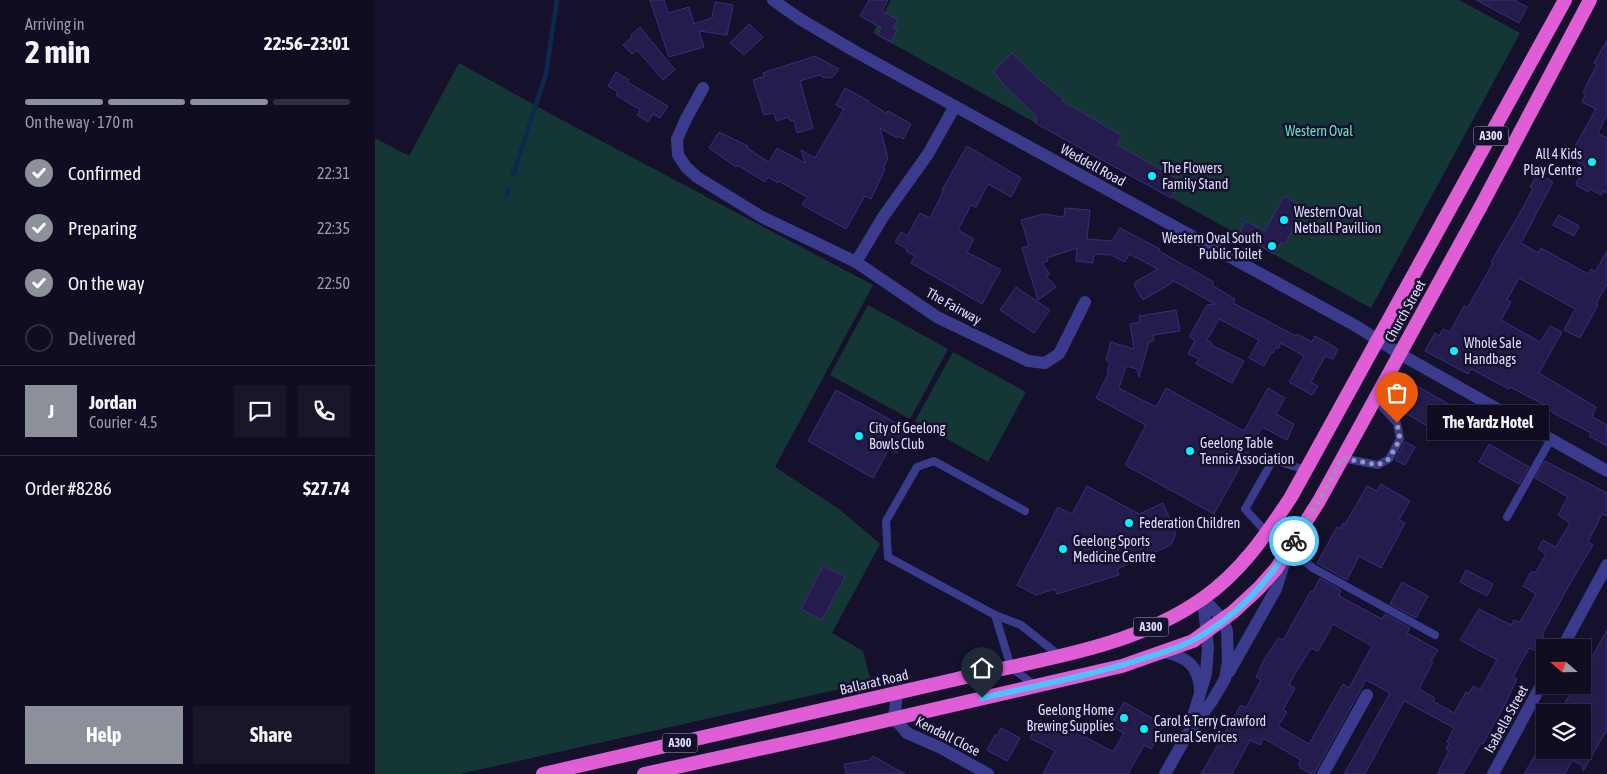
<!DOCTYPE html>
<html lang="en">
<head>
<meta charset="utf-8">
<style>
  :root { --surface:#100d22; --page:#19162a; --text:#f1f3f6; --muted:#9c9ca5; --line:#302d40; --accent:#8c9099 }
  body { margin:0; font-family:"Asap Condensed",sans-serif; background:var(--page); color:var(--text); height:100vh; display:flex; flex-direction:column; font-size:19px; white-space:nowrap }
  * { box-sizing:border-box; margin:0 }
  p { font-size:16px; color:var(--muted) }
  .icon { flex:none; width:28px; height:28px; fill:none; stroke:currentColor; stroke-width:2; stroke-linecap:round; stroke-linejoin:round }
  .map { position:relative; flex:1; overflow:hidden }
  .details { display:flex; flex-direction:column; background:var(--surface); width:375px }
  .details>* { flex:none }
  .needle { width:32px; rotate:290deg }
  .buttons { position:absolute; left:1161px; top:639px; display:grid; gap:10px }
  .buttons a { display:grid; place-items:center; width:55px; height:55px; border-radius:0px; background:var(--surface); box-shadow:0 1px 4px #0004,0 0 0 1px var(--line); font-size:25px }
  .pin { position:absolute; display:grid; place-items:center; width:42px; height:42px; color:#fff; margin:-51px -21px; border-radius:50% 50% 50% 0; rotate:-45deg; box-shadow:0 0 5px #0007 }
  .pin .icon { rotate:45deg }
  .courier { position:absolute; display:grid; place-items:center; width:50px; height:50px; margin:-25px; border:4px solid #4fc3f7; border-radius:50%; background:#fff; color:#222; box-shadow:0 1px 6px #0007 }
  .bubble { position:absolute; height:35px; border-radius:0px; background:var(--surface); box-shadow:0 1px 4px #0004,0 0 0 1px var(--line); font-size:16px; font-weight:700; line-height:35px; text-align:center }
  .head em { font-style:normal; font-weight:700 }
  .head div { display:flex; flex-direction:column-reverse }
  .head { display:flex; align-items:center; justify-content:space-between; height:85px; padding:0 25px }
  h1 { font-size:32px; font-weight:700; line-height:38px }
  .bar { display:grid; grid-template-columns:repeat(4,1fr); gap:8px 5px; align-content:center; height:60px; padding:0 25px }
  .bar i { height:6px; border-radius:4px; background:var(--line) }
  .bar .active { background:var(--accent) }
  .bar p { grid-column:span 4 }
  .line { display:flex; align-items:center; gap:12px; padding:0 25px; border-top:1px solid var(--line) }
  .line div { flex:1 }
  .round { display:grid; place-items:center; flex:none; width:52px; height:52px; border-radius:0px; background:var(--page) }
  ol { padding:0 25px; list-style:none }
  li { display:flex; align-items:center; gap:15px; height:55px }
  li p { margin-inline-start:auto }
  li .icon { padding:5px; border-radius:50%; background:var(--accent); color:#fff; stroke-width:4 }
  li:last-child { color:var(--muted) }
  li i { width:28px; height:28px; border:2px solid var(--line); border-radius:50% }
  .action { display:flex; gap:10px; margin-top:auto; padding:10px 25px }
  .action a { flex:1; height:58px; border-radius:0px; background:var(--accent); color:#fff; font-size:20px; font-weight:700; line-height:58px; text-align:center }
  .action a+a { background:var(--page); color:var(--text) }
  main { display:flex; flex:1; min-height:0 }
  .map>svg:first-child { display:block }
  .green { fill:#143735 }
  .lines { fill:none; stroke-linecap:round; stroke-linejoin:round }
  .stream { stroke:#0c2851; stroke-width:4.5 }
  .building { fill:#251c4e; stroke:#3a2e7b; fill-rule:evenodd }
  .service { stroke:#3b3b8d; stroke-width:8 }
  .minor { stroke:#3b3b8d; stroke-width:12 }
  .tertiary { stroke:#3b3b8d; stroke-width:12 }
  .trunk { stroke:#df5ed6; stroke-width:14 }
  .done { stroke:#9896b6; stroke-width:5; stroke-dasharray:0 9 }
  .route { stroke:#4fc3f7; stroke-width:6 }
  .poi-dot { fill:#09efff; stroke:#15112d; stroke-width:2 }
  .labels { text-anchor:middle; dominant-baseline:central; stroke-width:5; stroke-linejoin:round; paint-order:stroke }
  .shield { fill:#15112d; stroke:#a2a0c0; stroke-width:1 }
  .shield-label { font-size:12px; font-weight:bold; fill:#dfddff }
  .park-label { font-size:14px; fill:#63e4bf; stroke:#15112d }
  .poi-label { font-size:14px; fill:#dfddff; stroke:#15112d; text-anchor:start }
  .street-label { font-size:14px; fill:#dfddff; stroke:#15112d }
</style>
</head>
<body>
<main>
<section class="details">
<div class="head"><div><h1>2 min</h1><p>Arriving in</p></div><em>22:56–23:01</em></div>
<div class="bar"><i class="active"></i><i class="active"></i><i class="active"></i><i></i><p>On the way · 170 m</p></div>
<ol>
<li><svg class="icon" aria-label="check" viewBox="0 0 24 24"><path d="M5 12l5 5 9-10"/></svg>Confirmed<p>22:31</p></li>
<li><svg class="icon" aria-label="check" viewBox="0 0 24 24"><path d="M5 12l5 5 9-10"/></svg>Preparing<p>22:35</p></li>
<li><svg class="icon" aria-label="check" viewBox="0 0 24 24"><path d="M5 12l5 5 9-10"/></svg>On the way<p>22:50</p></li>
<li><i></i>Delivered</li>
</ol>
<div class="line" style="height:90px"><b class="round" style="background:var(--accent);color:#fff">J</b><div><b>Jordan</b><p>Courier · 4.5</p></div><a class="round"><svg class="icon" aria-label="chat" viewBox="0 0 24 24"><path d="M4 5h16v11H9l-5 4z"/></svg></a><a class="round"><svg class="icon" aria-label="phone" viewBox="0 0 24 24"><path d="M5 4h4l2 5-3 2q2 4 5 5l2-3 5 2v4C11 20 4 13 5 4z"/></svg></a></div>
<div class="line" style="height:65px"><div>Order #8286</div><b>$27.74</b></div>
<div class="action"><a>Help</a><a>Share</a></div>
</section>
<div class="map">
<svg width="1232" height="774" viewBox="0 0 1232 774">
  <rect width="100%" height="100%" fill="#15112d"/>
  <g class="green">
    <path d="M516 0H1084L1145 33 996 308 498 33Z"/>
    <path d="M84 63 185 119 498 285 400 467 464 509 505 544 457 633 488 651 496 682 85 774H0V138L34 156Z"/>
    <path d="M493 305 573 349 535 419 455 375Z"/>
    <path d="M578 352 651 392 613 462 540 421Z"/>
  </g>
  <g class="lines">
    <g class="stream">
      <path d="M138 175 171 74 182 0"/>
      <path d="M132 195 133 190"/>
    </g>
  </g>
  <g class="building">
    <path d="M275 0H289L293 13 314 7 319 24 337 18 340 2 358 5 352 35 324 31 329 47 294 57Z"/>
    <path d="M494 0H513L507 11 523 20 518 28 522 30 516 42 503 35 506 28 485 16Z"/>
    <path d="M1101 0H1139L1152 7 1144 23Z"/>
    <path d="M374 24 388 37 369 55 355 43Z"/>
    <path d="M265 27 300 70 288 80 262 50 257 54 248 45 257 37 256 35Z"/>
    <path d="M1232 40V115L1223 133 1232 138V193L1228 191 1226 195 1215 189 1213 192 1201 185V183L1210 166 1194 157 1221 109 1207 102 1211 93 1208 92 1222 65 1219 63Z"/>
    <path d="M637 53 668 83 689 99 687 101 746 135 742 145 805 180 796 198 660 123 662 117 630 86 619 72 624 65Z"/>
    <path d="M440 56 464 69 458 77 449 78 444 75 425 81 438 128 422 133 419 120 415 121 414 117 401 121 399 113 389 115 378 80 390 76 388 73Z"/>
    <path d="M241 72 254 80 252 82 293 106 285 118 278 114 273 122 262 115 265 110 241 95 243 92 233 86Z"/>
    <path d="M470 88 494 101 493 102 511 113 513 111 536 124 528 139 523 136 522 138 505 128 513 158 508 168 510 169 496 199 490 196 471 229 427 205 432 197 404 181 403 183 393 177 390 182 362 165 361 167 334 148 344 132 373 146 372 148 394 162 402 148 430 163 426 150 440 158 469 109 461 105Z"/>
    <path d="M592 146 646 178 636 197 613 184 601 207 596 205 583 230 599 239 592 252 626 270 607 304 536 263 540 256 531 251 532 249 520 242 526 232 532 236 545 213 555 218 569 190H567Z"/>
    <path d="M1162 174 1178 182 1146 243 1163 253 1166 248 1213 274 1216 269 1220 272 1232 251V284L1221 304 1223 305 1205 338 1189 330 1200 309 1144 278 1132 300 1136 302 1126 320 1165 342 1175 326 1187 332 1164 373 1221 407 1217 417 1232 425V446L1214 436 1216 433 1182 415 1169 407 1170 405 1135 387 1134 389 1096 369 1093 374 1050 351 1060 333 1064 336 1068 329 1075 332 1089 306 1092 308 1093 307 1118 263 1116 262 1123 250 1150 204 1158 188 1155 187Z"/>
    <path d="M909 196 930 208 910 244 906 242 899 254 864 233 871 221 890 231Z"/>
    <path d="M690 208 715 210 712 239 737 241 745 228 785 249 784 251 839 282 837 285 860 299 858 303 921 336 922 334 937 342 940 336 963 349 958 359 950 356 936 382 943 386 937 395 914 382 929 356 906 343 903 349 901 347 898 353H896L889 366 874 358 884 340 844 319 832 340 837 343 836 345 869 361 857 383 821 364 824 359 813 354 820 340 814 337 832 305 840 304 797 280V283L768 300 760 287V282L783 269 754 254 750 262 736 255 719 254 718 263 701 261 702 248 672 258 673 261 667 263 675 274 671 276 681 287 663 300 647 248 654 246 646 220 668 214 689 217Z"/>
    <path d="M1184 215 1204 226 1199 236 1178 225Z"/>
    <path d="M641 287 675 310 659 333 625 310Z"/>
    <path d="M801 310 805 331 778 335 779 341 774 342 764 377 762 369 751 366 744 388 781 407 791 388 869 431 893 388 910 398 901 414 919 424 912 440 887 427 839 514 750 465 771 425 721 398 734 373 732 372 735 362 731 360 736 342 759 349 755 324 765 322 764 316Z"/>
    <path d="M1034 381 1090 414 1083 425 1074 420 1073 424 1069 422 1064 433 1020 407Z"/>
    <path d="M461 390 534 430 522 453 514 449 498 478 433 441Z"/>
    <path d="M1030 442 1040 447 1030 465 1020 460Z"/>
    <path d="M1114 444 1154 467 1144 484 1104 462Z"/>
    <path d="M1170 461 1232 493V516L1227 514 1213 542 1218 545 1193 587 1167 635 1169 636 1162 651 1154 648 1138 677 1142 679 1130 704 1108 744 1106 743 1088 774H1062L1074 751 1071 749 1074 743 1072 742 1079 728 1029 701 990 774H969L1015 693 991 680 939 774 937 772 936 774 925 768 926 766 923 764 926 760 888 738 885 745 875 740 857 774H826L866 705 871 708 886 680 881 677 889 660 903 638 908 640 936 591 938 592 945 578 966 590 964 596 1007 619 1010 614 1035 628 1032 633 1063 650 1056 661 1058 662 1044 689 1060 698 1058 701 1079 713 1091 692 1094 693 1098 686 1105 690 1122 660 1085 640 1104 609 1136 625 1139 620 1145 622 1161 594 1148 586 1156 572H1161L1171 554 1163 549 1168 540 1181 547 1195 523 1183 515 1193 497 1160 478ZM958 624 997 646 974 688 968 684 934 744 903 726 912 712 908 710 920 688 914 685 921 672 936 648 943 651Z"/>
    <path d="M1006 484 1035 501 1024 520 1030 523 1006 568 984 556 972 580 942 563 962 527 965 529 968 523 970 524 992 486 1002 491Z"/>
    <path d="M712 486 764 514 788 503 801 533 796 545 742 569 744 575 682 594 680 589 661 595 642 585 683 507 697 514Z"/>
    <path d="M448 566 470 577 447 620 426 609Z"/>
    <path d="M1091 570 1118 584 1112 596 1085 582Z"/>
    <path d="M1027 582 1053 596 1041 618 1015 604Z"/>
    <path d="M1232 630V730L1219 752 1208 771V766L1197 760 1190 774H1149L1163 750H1208V712H1185L1200 685H1208V673Z"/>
    <path d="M749 702 789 725 776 749 769 745 753 774H668L680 751 655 738 665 720 689 733 696 719 711 727 707 735 738 752 749 733 735 726Z"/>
    <path d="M626 728 645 738 632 761 612 750 620 735 622 736Z"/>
    <path d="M498 756 530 774H471L469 764 495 760Z"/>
  </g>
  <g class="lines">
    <g class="service">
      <path d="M967 458 1003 465 1014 459 1025 439 1022 423 1000 399"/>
      <path d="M650 511 559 461 542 467 511 521 513 557 620 615 646 625 685 656"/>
      <path d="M1132 517 1176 439"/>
      <path d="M892 533 870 509 898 460 931 470"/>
      <path d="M914 549 938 568 1060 635"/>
      <path d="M620 615 636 667 660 686"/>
    </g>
    <g class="minor">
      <path d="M328 88 311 119 302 139 303 155 311 167 322 177 387 217 481 262 562 317 653 361 670 363 684 354 710 302"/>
      <path d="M481 262 508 217 553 154 580 106"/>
      <path d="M1025 354 1232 471"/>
      <path d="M1187 648 1232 565"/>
      <path d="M522 694 519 718 532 733 566 748 613 774"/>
      <path d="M948 774 992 695"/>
      <path d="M1118 774 1170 678"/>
    </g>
    <g class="tertiary">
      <path d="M398 0 425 19 481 52 981 326 1025 354"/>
      <path d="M788 652C812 657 824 665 825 691"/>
      <path d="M854 672 901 589 912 554"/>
      <path d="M815 726 831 674 833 647 828 598"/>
      <path d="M790 774 812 735 837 701 850 679 853 661 852 631 848 620 828 598"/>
    </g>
    <g class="trunk">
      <path d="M168 774C306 743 444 712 582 679 665 659 755 649 827 599 865 573 891 535 916 497L1190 0"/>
      <path d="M269 774 448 735 747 666 818 641 858 612 884 588 901 569 944 501 1106 206 1215 0"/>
    </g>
  </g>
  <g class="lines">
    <path class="done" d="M919 541 944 501 967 458 1003 465 1014 459 1025 439 1022 423"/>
    <path class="route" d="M607 698C661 686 717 675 770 658 786 653 804 648 820 639 861 617 894 581 919 541"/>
  </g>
  <g class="poi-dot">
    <circle cx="1217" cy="162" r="5"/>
    <circle cx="777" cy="176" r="5"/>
    <circle cx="909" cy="220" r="5"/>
    <circle cx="897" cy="246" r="5"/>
    <circle cx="1079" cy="351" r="5"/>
    <circle cx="484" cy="436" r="5"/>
    <circle cx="815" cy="451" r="5"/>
    <circle cx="754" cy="523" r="5"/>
    <circle cx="688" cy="549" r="5"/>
    <circle cx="749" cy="718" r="5"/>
    <circle cx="769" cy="729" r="5"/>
  </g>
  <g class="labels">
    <g class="shield">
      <rect x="1098.5" y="126.5" width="35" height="19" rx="4"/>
      <rect x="758.5" y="617.5" width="35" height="19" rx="4"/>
      <rect x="287.5" y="733.5" width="35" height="19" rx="4"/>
    </g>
    <g class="shield-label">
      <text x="1116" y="136">A300</text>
      <text x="776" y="627">A300</text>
      <text x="305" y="743">A300</text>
    </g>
    <g class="park-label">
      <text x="944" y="131">Western Oval</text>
    </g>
    <g class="poi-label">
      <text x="1207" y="154" text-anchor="end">All 4 Kids<tspan x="1207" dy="16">Play Centre</tspan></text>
      <text x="787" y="168">The Flowers<tspan x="787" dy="16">Family Stand</tspan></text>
      <text x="919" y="212">Western Oval<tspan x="919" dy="16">Netball Pavillion</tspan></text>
      <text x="887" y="238" text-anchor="end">Western Oval South<tspan x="887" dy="16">Public Toilet</tspan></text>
      <text x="1089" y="343">Whole Sale<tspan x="1089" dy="16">Handbags</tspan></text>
      <text x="494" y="428">City of Geelong<tspan x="494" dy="16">Bowls Club</tspan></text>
      <text x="825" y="443">Geelong Table<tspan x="825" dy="16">Tennis Association</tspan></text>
      <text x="764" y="523">Federation Children</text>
      <text x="698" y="541">Geelong Sports<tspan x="698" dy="16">Medicine Centre</tspan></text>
      <text x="739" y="710" text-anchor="end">Geelong Home<tspan x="739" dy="16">Brewing Supplies</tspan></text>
      <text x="779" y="721">Carol &amp; Terry Crawford<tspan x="779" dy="16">Funeral Services</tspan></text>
    </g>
    <g class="street-label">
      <text transform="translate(718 165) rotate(29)">Weddell Road</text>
      <text transform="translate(579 306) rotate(29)">The Fairway</text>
      <text transform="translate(1030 311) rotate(-61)">Church Street</text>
      <text transform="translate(499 682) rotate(-13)">Ballarat Road</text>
      <text transform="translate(1131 719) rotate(-61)">Isabella Street</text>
      <text transform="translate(573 736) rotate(27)">Kendall Close</text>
    </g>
  </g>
</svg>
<div class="buttons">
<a><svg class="needle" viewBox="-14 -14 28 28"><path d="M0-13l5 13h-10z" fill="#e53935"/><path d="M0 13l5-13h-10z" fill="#9c9ca5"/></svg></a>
<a><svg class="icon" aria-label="layers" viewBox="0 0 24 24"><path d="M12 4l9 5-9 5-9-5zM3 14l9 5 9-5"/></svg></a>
</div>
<div class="pin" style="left:1022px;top:423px;background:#ea580c"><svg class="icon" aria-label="bag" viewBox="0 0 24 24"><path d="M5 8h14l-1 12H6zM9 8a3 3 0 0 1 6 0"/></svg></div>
<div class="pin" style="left:607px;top:698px;background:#1f2937"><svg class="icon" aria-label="home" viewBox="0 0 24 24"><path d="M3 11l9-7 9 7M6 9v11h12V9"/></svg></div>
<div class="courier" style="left:919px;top:541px"><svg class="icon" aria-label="bike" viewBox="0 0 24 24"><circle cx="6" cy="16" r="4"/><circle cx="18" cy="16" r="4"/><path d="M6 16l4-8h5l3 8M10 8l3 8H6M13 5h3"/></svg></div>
<div class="bubble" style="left:1052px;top:405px;width:122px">The Yardz Hotel</div>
</div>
</main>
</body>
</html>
